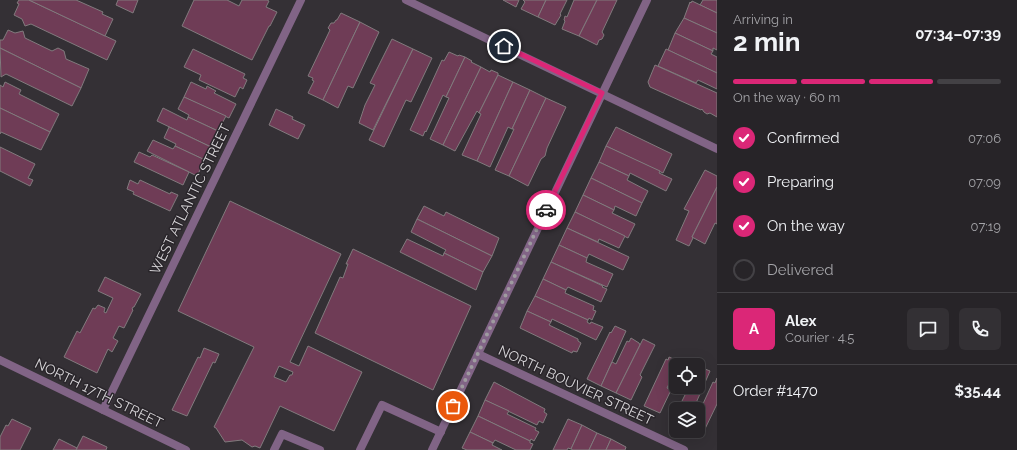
<!DOCTYPE html>
<html lang="en">
<head>
<meta charset="utf-8">
<style>
  :root { --surface:#272428; --page:#333034; --text:#f1f3f6; --muted:#a4a4a8; --line:#434145; --accent:#db2777 }
  body { margin:0; font-family:Raleway,sans-serif; background:var(--page); color:var(--text); height:100vh; display:flex; flex-direction:column; font-size:15px; white-space:nowrap }
  * { box-sizing:border-box; margin:0 }
  p { font-size:13px; color:var(--muted) }
  .icon { flex:none; width:22px; height:22px; fill:none; stroke:currentColor; stroke-width:2; stroke-linecap:round; stroke-linejoin:round }
  .map { position:relative; flex:1; overflow:hidden }
  .sheet { display:flex; flex-direction:column; background:var(--surface); width:300px }
  .sheet>* { flex:none }
  .buttons { position:absolute; left:669px; top:358px; display:grid; gap:8px }
  .buttons a { display:grid; place-items:center; width:36px; height:36px; border-radius:6px; background:var(--surface); box-shadow:0 4px 16px #0002,0 0 0 1px var(--line); font-size:20px }
  .pin { position:absolute; display:grid; place-items:center; width:34px; height:34px; color:#fff; margin:-17px; border:2px solid #fff; border-radius:50%; box-shadow:0 1px 4px #0007 }
  .courier { position:absolute; display:grid; place-items:center; width:40px; height:40px; margin:-20px; border:3px solid #db2777; border-radius:50%; background:#fff; color:#222; box-shadow:0 1px 5px #0007 }
  .summary em { font-style:normal; font-weight:700 }
  .summary div { display:flex; flex-direction:column-reverse }
  .summary { display:flex; align-items:center; justify-content:space-between; height:68px; padding:0 16px }
  h1 { font-size:26px; font-weight:700; line-height:30px }
  .bar { display:grid; grid-template-columns:repeat(4,1fr); gap:6px 4px; align-content:center; height:48px; padding:0 16px }
  .bar i { height:5px; border-radius:3px; background:var(--line) }
  .bar .on { background:var(--accent) }
  .bar p { grid-column:span 4 }
  .line { display:flex; align-items:center; gap:10px; padding:0 16px; border-top:1px solid var(--line) }
  .line div { flex:1 }
  .round { display:grid; place-items:center; flex:none; width:42px; height:42px; border-radius:6px; background:var(--page) }
  ol { padding:0 16px; list-style:none }
  li { display:flex; align-items:center; gap:12px; height:44px }
  li p { margin-inline-start:auto }
  li .icon { padding:4px; border-radius:50%; background:var(--accent); color:#fff; stroke-width:4 }
  li:last-child { color:var(--muted) }
  li i { width:22px; height:22px; border:2px solid var(--line); border-radius:50% }
  main { display:flex; flex:1; min-height:0 }
  .map>svg:first-child { display:block }
  .building { fill:#6f3c56; stroke:#817a7d; fill-rule:evenodd }
  .lines { fill:none; stroke-linecap:round; stroke-linejoin:round }
  .service { stroke:#816486; stroke-width:8 }
  .minor { stroke:#816486; stroke-width:8 }
  .tertiary { stroke:#816486; stroke-width:8 }
  .done { stroke:#9e9b9f; stroke-width:4; stroke-dasharray:0 7.2 }
  .route { stroke:#db2777; stroke-width:5 }
  .labels { text-anchor:middle; dominant-baseline:central; stroke-width:3; stroke-linejoin:round; paint-order:stroke }
  .street-label { font-size:14px; fill:#d7d5d8; stroke:#2a262b }
</style>
</head>
<body>
<main>
<div class="map">
<svg width="717" height="450" viewBox="0 0 717 450">
  <rect width="100%" height="100%" fill="#343035"/>
  <g class="building">
    <path d="M19 0H29L116 41 107 60 31 24 25 26 22 19 14 15 19 4 17 3Z"/>
    <path d="M29 0H76L103 12 102 14 113 19 105 36Z"/>
    <path d="M118 0H138L133 13 116 5Z"/>
    <path d="M194 0H227L239 6 242 0H267L269 1 266 7 277 12 270 26H269L252 60 182 26Z"/>
    <path d="M503 0H519L516 7Z"/>
    <path d="M523 0H546L538 17 521 9 525 2Z"/>
    <path d="M546 0H567L560 14 561 15 555 25 538 17Z"/>
    <path d="M574 0H597L579 36 562 29 565 21 564 20 565 16 567 17Z"/>
    <path d="M597 0H617L602 32 604 35 602 39 599 40 597 45 579 36Z"/>
    <path d="M703 0H717V13L700 5Z"/>
    <path d="M692 1 717 13V33L684 18 690 2 691 3Z"/>
    <path d="M341 13 360 22 323 100 308 93 314 81 312 80 313 78 308 76 330 30 328 28 331 23H334L336 20H337Z"/>
    <path d="M684 18 717 33V50L713 48V51L675 33Z"/>
    <path d="M360 22 379 32 353 88 348 86 338 108 323 100Z"/>
    <path d="M8 30 15 33 23 31 25 38 52 51 58 48 64 51 66 59 89 69 81 88 0 48V40H3Z"/>
    <path d="M675 33 713 51 711 54 717 57V73L668 50Z"/>
    <path d="M392 39 413 49 373 130 359 123 365 105 375 85 370 83Z"/>
    <path d="M0 48 81 88 72 106 6 74 1 77Z"/>
    <path d="M193 49 245 74 243 78 247 80 243 89 240 87 235 97 199 80 201 75 184 67Z"/>
    <path d="M413 49 432 58 411 102 406 100 384 147 369 140Z"/>
    <path d="M666 49 717 73V89L698 80 696 83 658 66Z"/>
    <path d="M449 52 458 56 459 55 465 57 446 97 443 95 426 132 425 131 423 136 410 130 442 60 444 61Z"/>
    <path d="M465 57 472 61 471 62 481 67 443 145 430 139 449 98 446 97Z"/>
    <path d="M655 65 717 93V117L710 113 707 114 704 112 702 109 701 110 650 87 648 82Z"/>
    <path d="M481 67 490 72 491 70 498 73V75L479 113 477 111 455 151 443 145Z"/>
    <path d="M498 75 513 82 477 161 462 155 481 114 479 113Z"/>
    <path d="M5 82 21 90 19 94 59 114 50 132 0 108V85L3 87Z"/>
    <path d="M191 82 206 89 207 86 216 91 214 93 236 104 229 118 184 97Z"/>
    <path d="M513 82 530 90 512 129 508 127 490 167 477 161Z"/>
    <path d="M530 90 546 98 509 176 495 170 514 129H512Z"/>
    <path d="M184 97 226 116 218 131 188 117 189 115 178 109Z"/>
    <path d="M546 98 566 107 547 148 545 156 541 159 528 186 509 176Z"/>
    <path d="M0 108 50 132 41 150 1 132 0 134Z"/>
    <path d="M163 108 187 120 188 117 218 131 211 147 157 121Z"/>
    <path d="M276 109 293 117 292 119 305 125 298 139 269 125Z"/>
    <path d="M169 127 211 147 205 160 175 146 176 144 164 138Z"/>
    <path d="M616 127 672 154 663 173 606 146Z"/>
    <path d="M153 140 173 149 175 146 205 160 197 176 147 151Z"/>
    <path d="M606 146 660 171 659 173 672 179 666 191 630 173 629 176 599 162Z"/>
    <path d="M0 147 35 164 28 178 33 180 30 186 0 171Z"/>
    <path d="M139 152 150 157 152 155 189 172 183 185 134 162Z"/>
    <path d="M599 162 629 176 627 180 648 191 642 203 591 178Z"/>
    <path d="M705 170 717 176V187L692 237 693 238 689 246 676 240 689 211 684 209Z"/>
    <path d="M591 178 642 203 636 216 615 206 614 210 583 195Z"/>
    <path d="M130 180 138 184 140 180 170 194 171 192 178 195 170 211 133 194 134 192 127 189Z"/>
    <path d="M717 187V224L715 223 705 244 692 237Z"/>
    <path d="M583 195 614 210 612 213 635 224 628 238 575 212Z"/>
    <path d="M230 201 341 254 290 362 299 366 308 346 362 372 334 431 280 406 260 448 255 446 252 447 242 440 225 442 216 428 214 427 254 347 178 311ZM279 366 293 372 292 375H290L286 382 274 377Z"/>
    <path d="M424 206 444 216 446 212 499 238 492 256 417 219Z"/>
    <path d="M575 212 625 236 619 248 599 239 598 242 567 228Z"/>
    <path d="M417 219 492 256 483 272 444 253 446 250 411 232Z"/>
    <path d="M567 228 629 257 623 270 589 254 587 258 559 245Z"/>
    <path d="M407 239 443 256 444 253 483 272 476 290 400 252Z"/>
    <path d="M559 245 587 258 586 262 613 274 607 287 551 262Z"/>
    <path d="M353 249 471 306 433 390 315 333 340 277 343 278 348 264H346Z"/>
    <path d="M551 262 603 286 602 287 607 289 601 302 568 287 566 290 543 279Z"/>
    <path d="M105 277 141 294 134 307H133L132 309 133 310 124 328 119 326 113 338 118 341 112 352 108 349 97 373 64 357 77 331 80 333 93 308 95 309 98 305 105 308 104 312 106 313 113 298 98 291Z"/>
    <path d="M543 279 566 290 565 293 594 306 593 310 596 311 592 320 589 318 588 320 535 296Z"/>
    <path d="M535 296 588 320 587 322 590 324 591 322 603 327 596 340 552 319 551 322 527 311Z"/>
    <path d="M527 311 551 322 549 325 578 339V341L581 343 577 352 573 351 572 353 520 328Z"/>
    <path d="M615 326 626 331 601 386 587 379 610 332 611 333Z"/>
    <path d="M631 338 639 343 640 345 616 393 601 386 612 362 616 364 627 341 629 342Z"/>
    <path d="M643 339 655 345 640 375 642 377 631 400 616 393Z"/>
    <path d="M204 348 219 354 215 363 213 362 187 416 172 410 198 357 200 358Z"/>
    <path d="M669 357 678 361 676 364 679 365H676V370L667 388 671 390 660 413 644 406 666 359 668 360Z"/>
    <path d="M700 367 710 371 696 403 699 404 696 409H678L689 387H698V372Z"/>
    <path d="M717 378V404L702 435 695 431H698V409H696L699 404 702 406 713 382 715 383Z"/>
    <path d="M494 382 545 409 544 412 547 414 543 423 539 421 537 425 485 400Z"/>
    <path d="M485 400 509 411 507 414 536 428 535 430 539 432 534 441 531 439 530 441 478 416Z"/>
    <path d="M478 416 530 441V443L533 444 530 450H516L495 440 493 443 470 432Z"/>
    <path d="M12 419 31 428 20 450H0V437L6 425 8 426Z"/>
    <path d="M568 419 582 425 571 449 568 448 567 450H553Z"/>
    <path d="M582 425 597 433 589 450H573L571 449Z"/>
    <path d="M470 432 493 443 492 445 502 450H467L462 448Z"/>
    <path d="M597 433 611 439 606 450H589Z"/>
    <path d="M83 436 107 447 106 450H76Z"/>
    <path d="M59 439 77 448 76 450H53Z"/>
    <path d="M611 439 626 447 625 450H606Z"/>
  </g>
  <g class="lines">
    <g class="service">
      <path d="M274 450 282 434 320 450"/>
      <path d="M360 450 382 405 441 432"/>
    </g>
    <g class="minor">
      <path d="M406 0 717 149"/>
      <path d="M478 354 684 450"/>
      <path d="M103 410 301 0"/>
      <path d="M432 450 647 0"/>
    </g>
    <path class="tertiary" d="M0 360 186 450"/>
  </g>
  <g class="lines">
    <path class="done" d="M453 406 546 210"/>
    <path class="route" d="M504 46 602 93 546 210"/>
  </g>
  <g class="labels">
    <g class="street-label">
      <text transform="translate(190 199) rotate(-64)">WEST ATLANTIC STREET</text>
      <text transform="translate(576 385) rotate(25)">NORTH BOUVIER STREET</text>
      <text transform="translate(99 393) rotate(26)">NORTH 17TH STREET</text>
    </g>
  </g>
</svg>
<div class="buttons">
<a><svg class="icon" aria-label="locate" viewBox="0 0 24 24"><circle cx="12" cy="12" r="6"/><path d="M12 2v4M12 18v4M2 12h4M18 12h4"/></svg></a>
<a><svg class="icon" aria-label="layers" viewBox="0 0 24 24"><path d="M12 4l9 5-9 5-9-5zM3 14l9 5 9-5"/></svg></a>
</div>
<div class="pin" style="left:453px;top:406px;background:#ea580c"><svg class="icon" aria-label="bag" viewBox="0 0 24 24"><path d="M5 8h14l-1 12H6zM9 8a3 3 0 0 1 6 0"/></svg></div>
<div class="pin" style="left:504px;top:46px;background:#1f2937"><svg class="icon" aria-label="home" viewBox="0 0 24 24"><path d="M3 11l9-7 9 7M6 9v11h12V9"/></svg></div>
<div class="courier" style="left:546px;top:210px"><svg class="icon" aria-label="car" viewBox="0 0 24 24"><path d="M5 17H2v-5l4-1 3-4h7l3 4 3 1v5h-3M9 17h6M6 11h13"/><circle cx="7" cy="17" r="2"/><circle cx="17" cy="17" r="2"/></svg></div>
</div>
<section class="sheet">
<div class="summary"><div><h1>2 min</h1><p>Arriving in</p></div><em>07:34–07:39</em></div>
<div class="bar"><i class="on"></i><i class="on"></i><i class="on"></i><i></i><p>On the way · 60 m</p></div>
<ol>
<li><svg class="icon" aria-label="check" viewBox="0 0 24 24"><path d="M5 12l5 5 9-10"/></svg>Confirmed<p>07:06</p></li>
<li><svg class="icon" aria-label="check" viewBox="0 0 24 24"><path d="M5 12l5 5 9-10"/></svg>Preparing<p>07:09</p></li>
<li><svg class="icon" aria-label="check" viewBox="0 0 24 24"><path d="M5 12l5 5 9-10"/></svg>On the way<p>07:19</p></li>
<li><i></i>Delivered</li>
</ol>
<div class="line" style="height:72px"><b class="round" style="background:var(--accent);color:#fff">A</b><div><b>Alex</b><p>Courier · 4.5</p></div><a class="round"><svg class="icon" aria-label="chat" viewBox="0 0 24 24"><path d="M4 5h16v11H9l-5 4z"/></svg></a><a class="round"><svg class="icon" aria-label="phone" viewBox="0 0 24 24"><path d="M5 4h4l2 5-3 2q2 4 5 5l2-3 5 2v4C11 20 4 13 5 4z"/></svg></a></div>
<div class="line" style="height:52px"><div>Order #1470</div><b>$35.44</b></div>
</section>
</main>
</body>
</html>
